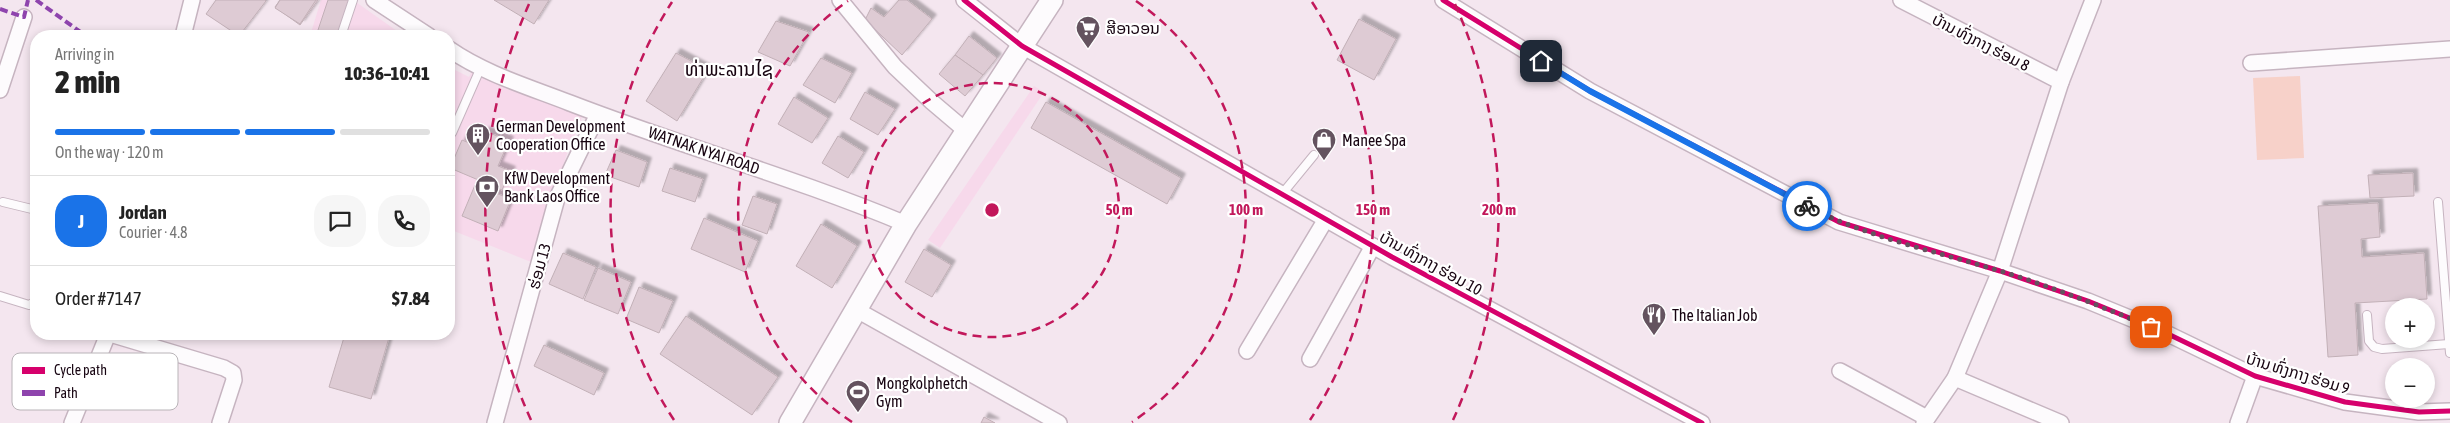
<!DOCTYPE html>
<html lang="en">
<head>
<meta charset="utf-8">
<style>
  :root { --surface:#fff; --page:#f6f6f6; --text:#222; --muted:#767676; --line:#e0e0e0; --accent:#1a73e8 }
  body { margin:0; font-family:"Asap Condensed","Noto Sans Lao",sans-serif; background:var(--page); color:var(--text); height:100vh; display:flex; flex-direction:column; font-size:19px; white-space:nowrap }
  * { box-sizing:border-box; margin:0 }
  p { font-size:16px; color:var(--muted) }
  .icon { flex:none; width:28px; height:28px; fill:none; stroke:currentColor; stroke-width:2; stroke-linecap:round; stroke-linejoin:round }
  .map { position:relative; flex:1; overflow:hidden }
  .side { position:absolute; left:30px; top:30px; width:425px; height:310px; display:flex; flex-direction:column; background:var(--surface); border-radius:20px; box-shadow:0 2px 8px #0003 }
  .side>* { flex:none }
  .buttons { position:absolute; left:2385px; top:298px; display:grid; gap:10px }
  .buttons a { display:grid; place-items:center; width:50px; height:50px; border-radius:50%; background:var(--surface); box-shadow:0 2px 8px #0003; font-size:25px }
  .pin { position:absolute; display:grid; place-items:center; width:42px; height:42px; color:#fff; margin:-21px; border-radius:10px; box-shadow:0 2px 8px #0006 }
  .courier { position:absolute; display:grid; place-items:center; width:50px; height:50px; margin:-25px; border:4px solid #1a73e8; border-radius:50%; background:#fff; color:#222; box-shadow:0 1px 6px #0007 }
  .overview em { font-style:normal; font-weight:800 }
  .overview div { display:flex; flex-direction:column-reverse }
  .overview { display:flex; align-items:center; justify-content:space-between; height:85px; padding:0 25px }
  h1 { font-size:32px; font-weight:800; line-height:38px }
  .bar { display:grid; grid-template-columns:repeat(4,1fr); gap:8px 5px; align-content:center; height:60px; padding:0 25px }
  .bar i { height:6px; border-radius:4px; background:var(--line) }
  .bar .on { background:var(--accent) }
  .bar p { grid-column:span 4 }
  .line { display:flex; align-items:center; gap:12px; padding:0 25px; border-top:1px solid var(--line) }
  .line div { flex:1 }
  .round { display:grid; place-items:center; flex:none; width:52px; height:52px; border-radius:20px; background:var(--page) }
  .map>svg:first-child { display:block }
  .built { fill:#f7d9eb }
  .green { fill:#f7d1c9 }
  .building { fill:#decbd4; stroke:#c2b0b7; filter:url(#shadow) }
  .lines { fill:none; stroke-linecap:round; stroke-linejoin:round }
  .lane-casing { stroke:#c6b4c0; stroke-width:10 }
  .street-casing { stroke:#c6b4c0; stroke-width:18 }
  .secondary-casing { stroke:#c6b4c0; stroke-width:24 }
  .lane { stroke:#fdfbfd; stroke-width:8 }
  .street { stroke:#fdfbfd; stroke-width:15 }
  .secondary { stroke:#fdfbfd; stroke-width:21 }
  .quiet { stroke:#8e44ad; stroke-width:4; stroke-dasharray:8 4; stroke-linecap:butt }
  .cycleway-casing { stroke:#fff; stroke-width:8 }
  .cycleway { stroke:#d6006c; stroke-width:5 }
  .done { stroke:#64535f; stroke-width:5; stroke-dasharray:0 9 }
  .route { stroke:#1a73e8; stroke-width:6 }
  .ring { fill:none; stroke:#c2185b; stroke-width:2.5; stroke-dasharray:9 6 }
  .labels { text-anchor:middle; dominant-baseline:central; stroke-width:4.5; stroke-linejoin:round; paint-order:stroke }
  .poi-label { font-size:16px; fill:#170411; stroke:#fff; text-anchor:start }
  .street-label { font-size:16px; fill:#170411; stroke:#fff }
  .quarter-label { font-size:19px; fill:#170411; stroke:#fff }
  .key { fill:#fff; stroke:#b9b4b8; stroke-width:1 }
  .key-label { font-size:14px; fill:#170411 }
  .centre { fill:#c2185b; stroke:#fff; stroke-width:2.5 }
  .ring-label { font-size:15px; text-anchor:middle; font-weight:bold; fill:#c2185b; stroke:#fff; stroke-width:4.5; stroke-linejoin:round; paint-order:stroke }
</style>
</head>
<body>
<div class="map">
<svg width="2450" height="423" viewBox="0 0 2450 423">
  <defs>
    <filter id="shadow"><feDropShadow dx="4.5" dy="-4.5" stdDeviation="1" flood-color="#0004"/></filter>
  </defs>
  <rect width="100%" height="100%" fill="#f4e6ef"/>
  <g class="built">
    <path d="M321 0H353L404 36H310Z"/>
    <path d="M449 67 469 77 474 67 582 117 568 151 531 262 449 229Z"/>
    <path d="M1034 86 1044 92 940 248 928 240Z"/>
  </g>
  <path class="green" d="M2300 76 2304 158 2257 160 2253 78Z"/>
  <g class="building">
    <path d="M216 0H265L266 1 239 36 206 14Z"/>
    <path d="M280 0H318L300 25 275 7Z"/>
    <path d="M280 0H316L300 24 275 8Z"/>
    <path d="M328 0H350L339 36H316Z"/>
    <path d="M494 0H549L534 24Z"/>
    <path d="M899 0H907L932 19 902 55 865 20 871 8 884 17Z"/>
    <path d="M1359 19 1396 39 1374 80 1337 60Z"/>
    <path d="M776 21 809 32 790 66 758 52Z"/>
    <path d="M969 36 997 58 983 75 955 55Z"/>
    <path d="M676 53 708 70 677 121 646 101Z"/>
    <path d="M955 55 983 75 965 96 939 74Z"/>
    <path d="M821 58 852 73 835 103 803 85Z"/>
    <path d="M865 92 895 109 878 135 850 119Z"/>
    <path d="M794 97 828 118 812 143 778 124Z"/>
    <path d="M1046 102 1181 178 1167 204 1031 128Z"/>
    <path d="M485 131 509 141 498 166 511 171 502 190 450 168 462 140 479 147Z"/>
    <path d="M838 136 864 152 848 178 822 163Z"/>
    <path d="M616 150 647 162 639 187 605 175Z"/>
    <path d="M670 168 703 179 695 202 662 191Z"/>
    <path d="M2413 173 2414 196 2370 198 2368 175Z"/>
    <path d="M475 185 511 199 498 231 462 216Z"/>
    <path d="M753 196 777 204 767 234 742 225Z"/>
    <path d="M2378 203 2380 237 2361 239 2362 257 2424 253 2427 299 2355 303 2358 355 2328 357 2318 206Z"/>
    <path d="M704 218 758 241 745 272 691 249Z"/>
    <path d="M821 224 857 246 832 288 796 266Z"/>
    <path d="M924 249 951 265 932 297 905 282Z"/>
    <path d="M563 253 596 267 583 299 549 284Z"/>
    <path d="M598 268 631 282 618 314 584 300Z"/>
    <path d="M639 287 673 301 659 333 626 319Z"/>
    <path d="M686 316 778 377 752 415 660 354Z"/>
    <path d="M345 334H390L371 399 329 387Z"/>
    <path d="M544 345 604 373 594 395 534 366Z"/>
    <path d="M984 417 995 423H981Z"/>
  </g>
  <g class="lines">
    <defs>
      <g id="lane">
        <path d="M341 36 353 0"/>
        <path d="M452 133 481 67"/>
        <path d="M1282 194 1314 155"/>
        <path d="M3 202 36 210"/>
        <path d="M2438 202 2450 353"/>
        <path d="M0 296 29 305 36 301"/>
        <path d="M2367 315 2369 341 2374 347 2382 349 2449 344"/>
      </g>
      <g id="street">
        <path d="M374 0 429 36"/>
        <path d="M840 0 895 67 932 102 965 130"/>
        <path d="M964 0 1022 46 1392 257 1702 423"/>
        <path d="M1443 0 1590 91 1839 222 2000 271 2088 301 2166 333 2255 376 2345 402 2419 412 2450 411"/>
        <path d="M1901 0 2061 82"/>
        <path d="M183 36 192 0"/>
        <path d="M449 49C485 74 529 87 570 103 681 146 796 178 906 224"/>
        <path d="M2251 63 2450 49"/>
        <path d="M0 90 24 17"/>
        <path d="M855 309 1059 423"/>
        <path d="M110 334 224 368 233 373 234 380 220 423"/>
        <path d="M1247 351 1326 219"/>
        <path d="M1310 359 1373 246"/>
        <path d="M1840 371 1927 418"/>
        <path d="M1955 378 2061 423"/>
        <path d="M72 423 108 334"/>
        <path d="M495 423 557 198 598 114"/>
        <path d="M1924 423 1955 378 2000 271 2061 82 2093 0"/>
        <path d="M2238 423 2255 376"/>
      </g>
      <path id="secondary" d="M790 423 906 224 1052 0"/>
    </defs>
    <use href="#lane" class="lane-casing"/>
    <use href="#street" class="street-casing"/>
    <use href="#secondary" class="secondary-casing"/>
    <use href="#lane" class="lane"/>
    <use href="#street" class="street"/>
    <use href="#secondary" class="secondary"/>
    <g class="quiet">
      <path d="M36 0 86 36"/>
      <path d="M0 9 24 17 28 0"/>
    </g>
    <defs>
      <g id="cycleway">
        <path d="M964 0 1022 46 1392 257 1702 423"/>
        <path d="M1443 0 1590 91 1839 222 2000 271 2088 301 2166 333 2255 376 2345 402 2419 412 2450 411"/>
      </g>
    </defs>
    <use href="#cycleway" class="cycleway-casing"/>
    <use href="#cycleway" class="cycleway"/>
  </g>
  <g class="lines">
    <path class="done" d="M1807 206C1866 237 1934 251 1997 270 2050 286 2100 306 2151 327"/>
    <path class="route" d="M1541 61 1590 91 1807 206"/>
  </g>
  <g class="ring">
    <circle cx="992" cy="210" r="127"/>
    <path d="M852 422A254 254 0 0 1 848 1M1136 1A254 254 0 0 1 1132 422"/>
    <path d="M674 420A381 381 0 0 1 672 2M1312 2A381 381 0 0 1 1310 420"/>
    <path d="M531 420A507 507 0 0 1 529 4M1455 4A507 507 0 0 1 1453 420"/>
  </g>
  <defs>
    <symbol id="supermarket-pin" viewBox="-11 -11 22 30"><path d="M0 17L-7.5 6A9.5 9.5 0 1 1 7.5 6Z" fill="#64535f" stroke="#fff"/><path d="M-6-5.5h2.5l.6 2H6L4.5 2H-2.5L-4.4-4H-6ZM-1.5 3.2a1.3 1.3 0 1 0 .1 0ZM3 3.2a1.3 1.3 0 1 0 .1 0Z" fill="#fff"/></symbol>
    <symbol id="building-pin" viewBox="-11 -11 22 30"><path d="M0 17L-7.5 6A9.5 9.5 0 1 1 7.5 6Z" fill="#64535f" stroke="#fff"/><path d="M-4-6H4V6H1V3H-1V6H-4ZM-2.5-4.3h1.7v1.8h-1.7ZM.8-4.3h1.7v1.8H.8ZM-2.5-1h1.7V.8h-1.7ZM.8-1h1.7V.8H.8Z" fill="#fff"/></symbol>
    <symbol id="shop-pin" viewBox="-11 -11 22 30"><path d="M0 17L-7.5 6A9.5 9.5 0 1 1 7.5 6Z" fill="#64535f" stroke="#fff"/><path d="M-5-2.5h2.3a2.7 3.5 0 0 1 5.4 0H5L5.5 6h-11ZM-1.5-2.5h3a1.5 2.3 0 0 0-3 0Z" fill="#fff"/></symbol>
    <symbol id="bank-pin" viewBox="-11 -11 22 30"><path d="M0 17L-7.5 6A9.5 9.5 0 1 1 7.5 6Z" fill="#64535f" stroke="#fff"/><path d="M-6-4H6V4H-6ZM0-2.3a2.3 2.3 0 1 0 0 4.6a2.3 2.3 0 1 0 0-4.6Z" fill="#fff"/></symbol>
    <symbol id="restaurant-pin" viewBox="-11 -11 22 30"><path d="M0 17L-7.5 6A9.5 9.5 0 1 1 7.5 6Z" fill="#64535f" stroke="#fff"/><path d="M-5-6h1v4h1v-4h1v4h1v-4h1v5L-1.5 .5V6h-2V.5L-5-1ZM5-6V6H3V1.5H1.5Q1.5-4 5-6Z" fill="#fff"/></symbol>
    <symbol id="stadium-pin" viewBox="-11 -11 22 30"><path d="M0 17L-7.5 6A9.5 9.5 0 1 1 7.5 6Z" fill="#64535f" stroke="#fff"/><path d="M0-5a6.5 5 0 1 0 0 10a6.5 5 0 1 0 0-10ZM-3.5-1.8h7v3.6h-7Z" fill="#fff"/></symbol>
  </defs>
  <g fill-rule="evenodd">
    <use href="#supermarket-pin" x="1074" y="14" width="28" height="38"/>
    <use href="#building-pin" x="464" y="121" width="28" height="38"/>
    <use href="#shop-pin" x="1310" y="126" width="28" height="38"/>
    <use href="#bank-pin" x="473" y="173" width="28" height="38"/>
    <use href="#restaurant-pin" x="1640" y="301" width="28" height="38"/>
    <use href="#stadium-pin" x="844" y="378" width="28" height="38"/>
  </g>
  <g class="labels">
    <g class="poi-label">
      <text x="1106" y="28">ສີອາວອນ</text>
      <text x="496" y="126">German Development<tspan x="496" dy="18">Cooperation Office</tspan></text>
      <text x="1342" y="140">Manee Spa</text>
      <text x="504" y="178">KfW Development<tspan x="504" dy="18">Bank Laos Office</tspan></text>
      <text x="1672" y="315">The Italian Job</text>
      <text x="876" y="383">Mongkolphetch<tspan x="876" dy="18">Gym</tspan></text>
    </g>
    <g class="street-label">
      <text transform="translate(1981 42) rotate(27)">ບ້ານ ທົ່ງກາງ ຮ່ອມ 8</text>
      <text transform="translate(704 150) rotate(19)">WATNAK NYAI ROAD</text>
      <text transform="translate(1431 263) rotate(29)">ບ້ານ ທົ່ງກາງ ຮ່ອມ 10</text>
      <text transform="translate(539 266) rotate(-75)">ຮ່ອມ 13</text>
      <text transform="translate(2298 373) rotate(17)">ບ້ານ ທົ່ງກາງ ຮ່ອມ 9</text>
    </g>
    <g class="quarter-label">
      <text x="729" y="69">ທ່າພະລານໄຊ</text>
    </g>
  </g>
  <rect x="12" y="353" width="166" height="57" rx="8" class="key"/>
  <rect x="22" y="367" width="23" height="7" fill="#d6006c"/>
  <rect x="22" y="390" width="23" height="6" fill="#8e44ad"/>
  <g class="key-label">
    <text x="54" y="375">Cycle path</text>
    <text x="54" y="398">Path</text>
  </g>
  <circle cx="992" cy="210" r="8" class="centre"/>
  <g class="ring-label">
    <text x="1119" y="215">50 m</text>
    <text x="1246" y="215">100 m</text>
    <text x="1373" y="215">150 m</text>
    <text x="1499" y="215">200 m</text>
  </g>
</svg>
<div class="buttons">
<a>+</a>
<a>−</a>
</div>
<div class="pin" style="left:2151px;top:327px;background:#ea580c"><svg class="icon" aria-label="bag" viewBox="0 0 24 24"><path d="M5 8h14l-1 12H6zM9 8a3 3 0 0 1 6 0"/></svg></div>
<div class="pin" style="left:1541px;top:61px;background:#1f2937"><svg class="icon" aria-label="home" viewBox="0 0 24 24"><path d="M3 11l9-7 9 7M6 9v11h12V9"/></svg></div>
<div class="courier" style="left:1807px;top:206px"><svg class="icon" aria-label="bike" viewBox="0 0 24 24"><circle cx="6" cy="16" r="4"/><circle cx="18" cy="16" r="4"/><path d="M6 16l4-8h5l3 8M10 8l3 8H6M13 5h3"/></svg></div>
<section class="side">
<div class="overview"><div><h1>2 min</h1><p>Arriving in</p></div><em>10:36–10:41</em></div>
<div class="bar"><i class="on"></i><i class="on"></i><i class="on"></i><i></i><p>On the way · 120 m</p></div>
<div class="line" style="height:90px"><b class="round" style="background:var(--accent);color:#fff">J</b><div><b>Jordan</b><p>Courier · 4.8</p></div><a class="round"><svg class="icon" aria-label="chat" viewBox="0 0 24 24"><path d="M4 5h16v11H9l-5 4z"/></svg></a><a class="round"><svg class="icon" aria-label="phone" viewBox="0 0 24 24"><path d="M5 4h4l2 5-3 2q2 4 5 5l2-3 5 2v4C11 20 4 13 5 4z"/></svg></a></div>
<div class="line" style="height:65px"><div>Order #7147</div><b>$7.84</b></div>
</section>
</div>
</body>
</html>
